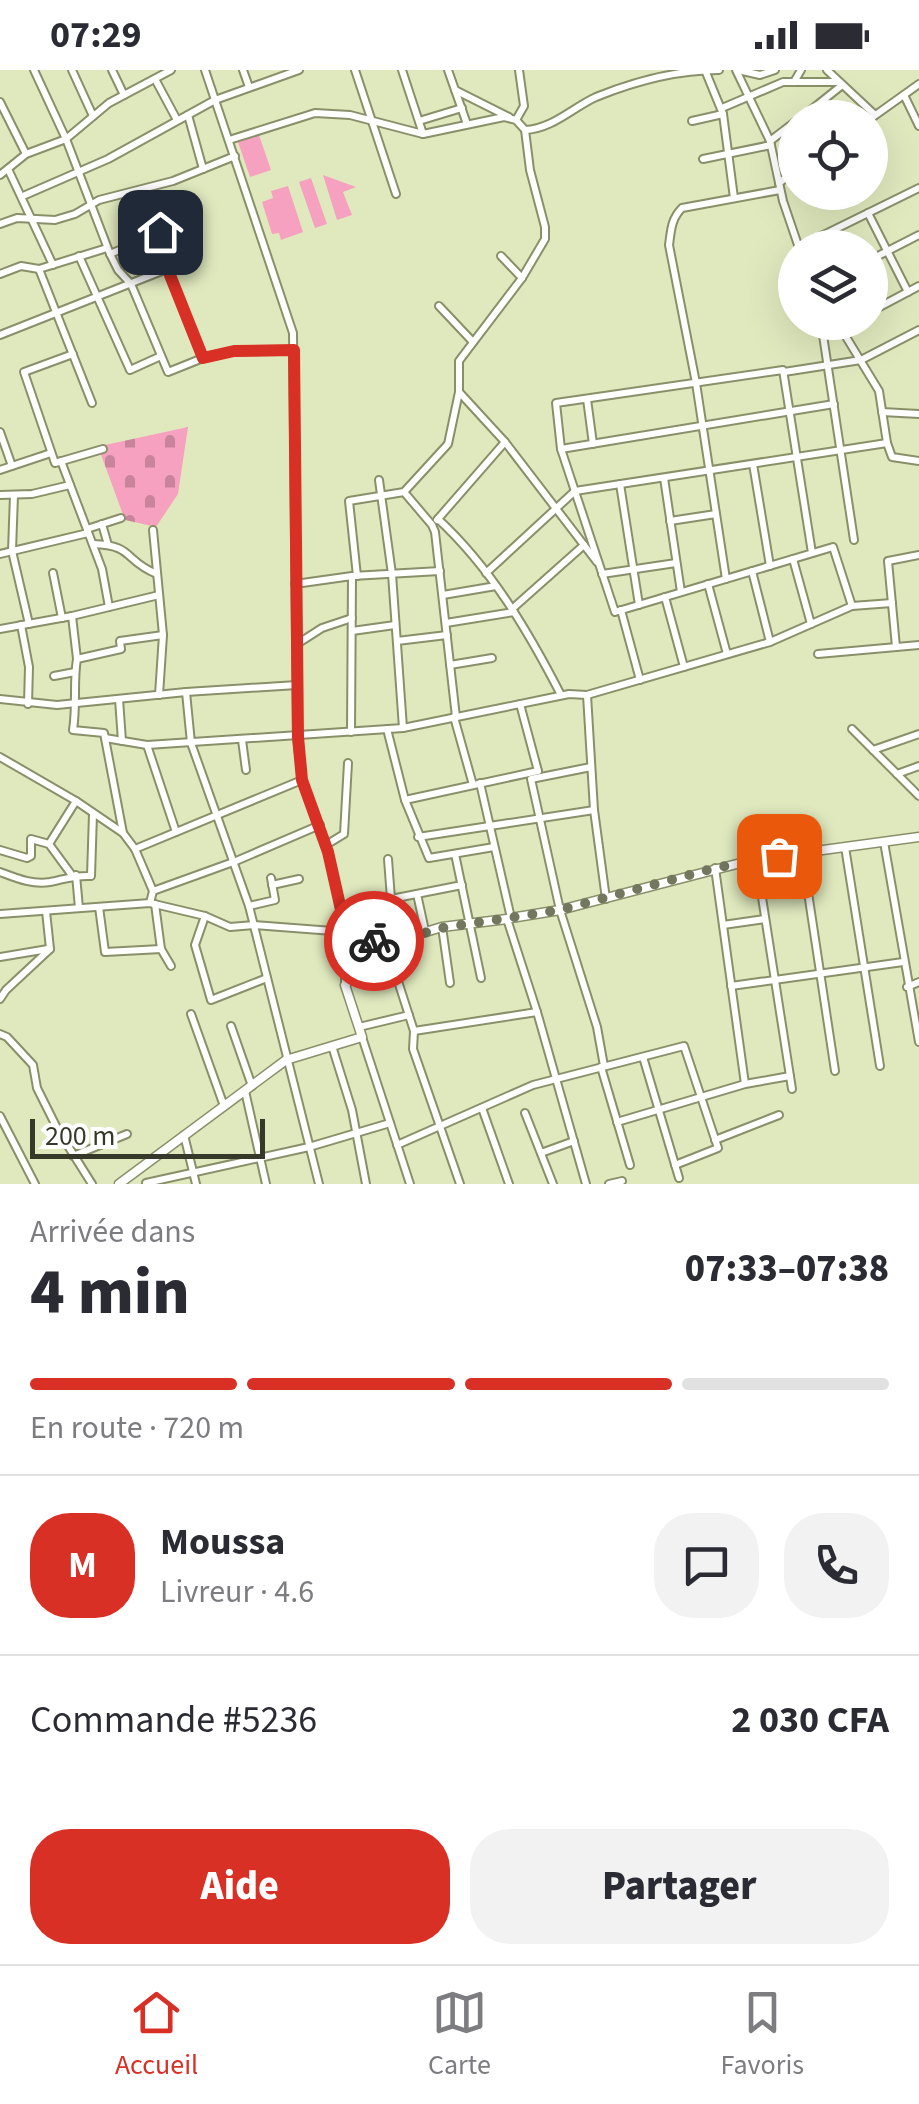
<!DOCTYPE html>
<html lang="fr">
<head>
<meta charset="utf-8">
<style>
  :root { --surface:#fff; --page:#f2f2f3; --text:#2b2b33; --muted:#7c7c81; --line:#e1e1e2; --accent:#d93025 }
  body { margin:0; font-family:"Source Sans 3",sans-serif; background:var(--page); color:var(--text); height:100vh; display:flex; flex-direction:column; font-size:38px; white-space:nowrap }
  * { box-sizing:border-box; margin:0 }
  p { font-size:32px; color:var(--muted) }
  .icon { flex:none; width:55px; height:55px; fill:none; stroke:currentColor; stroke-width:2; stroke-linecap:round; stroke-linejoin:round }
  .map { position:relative; height:1114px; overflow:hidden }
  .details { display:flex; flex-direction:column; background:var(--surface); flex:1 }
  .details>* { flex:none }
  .fabs { position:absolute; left:778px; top:30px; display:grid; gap:20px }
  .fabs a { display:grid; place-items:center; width:110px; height:110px; border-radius:50%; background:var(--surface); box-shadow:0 10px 40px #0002; font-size:50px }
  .scale { position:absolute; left:30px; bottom:25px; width:235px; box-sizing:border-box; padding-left:10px; border:5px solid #363929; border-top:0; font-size:28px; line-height:35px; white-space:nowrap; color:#363929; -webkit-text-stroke:8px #fff; paint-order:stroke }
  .pin { position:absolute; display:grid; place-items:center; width:85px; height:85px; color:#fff; margin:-42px; border-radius:20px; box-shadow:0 5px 15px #0006 }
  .courier { position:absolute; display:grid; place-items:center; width:100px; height:100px; margin:-50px; border:8px solid #d93025; border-radius:50%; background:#fff; color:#222; box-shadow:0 2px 12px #0007 }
  .overview em { font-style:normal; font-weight:800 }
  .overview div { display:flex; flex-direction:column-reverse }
  .overview { display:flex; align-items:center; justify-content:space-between; height:170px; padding:0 30px }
  h1 { font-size:65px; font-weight:800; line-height:75px }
  .bar { display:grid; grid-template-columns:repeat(4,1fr); gap:15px 10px; align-content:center; height:120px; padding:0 30px }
  .bar i { height:12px; border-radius:8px; background:var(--line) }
  .bar .current { background:var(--accent) }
  .bar p { grid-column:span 4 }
  .line { display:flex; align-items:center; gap:25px; padding:0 30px; border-top:2px solid var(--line) }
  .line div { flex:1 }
  .round { display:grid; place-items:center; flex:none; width:105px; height:105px; border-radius:40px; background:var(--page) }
  .button { display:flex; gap:20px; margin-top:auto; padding:20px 30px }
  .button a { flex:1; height:115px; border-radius:40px; background:var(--accent); color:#fff; font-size:40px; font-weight:800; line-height:115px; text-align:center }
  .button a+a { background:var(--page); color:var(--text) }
  .status { display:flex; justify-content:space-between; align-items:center; height:70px; padding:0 50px; background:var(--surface); direction:ltr }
  .status svg { height:28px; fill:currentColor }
  .tab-bar { display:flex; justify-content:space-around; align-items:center; height:140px; border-top:2px solid var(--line); background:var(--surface); font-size:28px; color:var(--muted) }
  .tab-bar a { display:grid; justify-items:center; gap:5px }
  .tab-bar .current { color:var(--accent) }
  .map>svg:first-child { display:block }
  .green { fill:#f6a1bf }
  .cemetery { fill:url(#cemetery-stones) }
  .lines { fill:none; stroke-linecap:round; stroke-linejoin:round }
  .minor-casing { stroke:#899069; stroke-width:10 }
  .tertiary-casing { stroke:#899069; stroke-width:11 }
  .minor { stroke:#fff; stroke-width:6 }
  .tertiary { stroke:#fff; stroke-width:8 }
  .done { stroke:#72775d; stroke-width:10; stroke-dasharray:0 18 }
  .route { stroke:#d93025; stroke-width:12 }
</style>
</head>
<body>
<div class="status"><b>07:29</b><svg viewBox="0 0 49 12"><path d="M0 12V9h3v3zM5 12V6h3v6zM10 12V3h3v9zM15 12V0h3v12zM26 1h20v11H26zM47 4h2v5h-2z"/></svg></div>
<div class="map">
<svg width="919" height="1114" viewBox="0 0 919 1114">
  <defs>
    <pattern id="cemetery-stones" width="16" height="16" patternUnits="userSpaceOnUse" patternTransform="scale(2.5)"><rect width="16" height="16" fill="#f6a1bf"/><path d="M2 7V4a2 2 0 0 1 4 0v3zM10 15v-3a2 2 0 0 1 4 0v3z" fill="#c8849b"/></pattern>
  </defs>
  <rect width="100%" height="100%" fill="#e0e9be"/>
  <g class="green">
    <path d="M259 65 271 100 250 107 238 72Z"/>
    <path d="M323 105 356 117 343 122 352 145 337 150Z"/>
    <path d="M311 108 327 154 315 158 299 112Z"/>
    <path d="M288 116 303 162 281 170 279 163 272 164 262 132 273 128 271 121Z"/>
  </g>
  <path class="cemetery" d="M188 357 178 424 156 457 125 450 100 382 106 380 105 375Z"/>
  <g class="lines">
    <defs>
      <g id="minor">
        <path d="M34 0 66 69 110 184 118 200 131 214 168 302 203 288 235 281 294 280"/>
        <path d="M72 0 93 46"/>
        <path d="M112 0 124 25"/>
        <path d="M205 0 293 263 297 667 302 710 328 782 346 862 345 915"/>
        <path d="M243 0 249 17"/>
        <path d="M355 0 396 124"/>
        <path d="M402 0 423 64"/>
        <path d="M448 0 467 54"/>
        <path d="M705 0 723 44 734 128"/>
        <path d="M736 0 770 71 783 131 799 178"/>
        <path d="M738 0 760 5 775 0"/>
        <path d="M827 0 875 45"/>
        <path d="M155 9 177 50"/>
        <path d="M794 12 801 0"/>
        <path d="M455 20 509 47"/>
        <path d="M904 25 919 56"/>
        <path d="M0 32 26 84"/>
        <path d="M722 38 783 12H837"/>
        <path d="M188 45 203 99"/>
        <path d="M801 48 841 16"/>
        <path d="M870 49 919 14"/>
        <path d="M516 50 524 36 519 0"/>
        <path d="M419 51 462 38"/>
        <path d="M692 51 723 44"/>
        <path d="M525 60C552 59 572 38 596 27 633 12 678 0 719 0"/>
        <path d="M229 70 315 43 350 45 423 64 504 47 516 50 525 60 530 100 545 157V169L522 208 459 291V322L448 374 404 422 349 431 357 506"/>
        <path d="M770 71 795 52"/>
        <path d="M703 89 771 75"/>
        <path d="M8 99 53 195"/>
        <path d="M0 105 26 84 66 69 109 33 171 0"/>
        <path d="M779 113 795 101"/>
        <path d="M23 126 108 89 215 30 299 0"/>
        <path d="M868 143 908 222"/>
        <path d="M0 154 17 148 55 150 75 144 99 130 173 111 235 86"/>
        <path d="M154 165 203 288"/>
        <path d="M799 177 919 118"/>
        <path d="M110 184 159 163 142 120"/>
        <path d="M79 186 130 300 161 286"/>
        <path d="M501 186 522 208"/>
        <path d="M870 190 919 165"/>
        <path d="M39 199 92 333"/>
        <path d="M0 204 21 196 39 199 107 178"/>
        <path d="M439 236 473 272"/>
        <path d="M870 242 919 216"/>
        <path d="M821 252 854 470"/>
        <path d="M837 252 879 321 887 373 892 387 919 391"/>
        <path d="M0 265 167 199"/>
        <path d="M73 284 24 302 55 393 103 379"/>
        <path d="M784 302 861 290 919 260"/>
        <path d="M460 323 505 372 597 492"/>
        <path d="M587 329 593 374"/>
        <path d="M882 342 919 344"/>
        <path d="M0 362 12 396"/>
        <path d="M561 379 834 334"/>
        <path d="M61 391 102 499 109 537"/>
        <path d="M753 394 770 496"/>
        <path d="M0 400 51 383"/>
        <path d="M664 408 681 522"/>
        <path d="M379 410 392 504 403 658"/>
        <path d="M620 414 639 535"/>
        <path d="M404 422 432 455 435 462 456 647"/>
        <path d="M0 425 32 424 70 415"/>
        <path d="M14 425 12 481 29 554"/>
        <path d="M438 449C491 498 528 561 561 625"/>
        <path d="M437 450 505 372"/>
        <path d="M670 451 716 444"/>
        <path d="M102 454 108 475"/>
        <path d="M87 459 121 448"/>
        <path d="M153 460 163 565 159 625"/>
        <path d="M93 474C134 475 124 491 157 504"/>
        <path d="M812 483 783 300 556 333 561 379 615 542 833 477 852 536"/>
        <path d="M0 484 88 463"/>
        <path d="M793 489 811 554"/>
        <path d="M752 501 770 572"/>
        <path d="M53 503 62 548"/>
        <path d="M486 503 575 421 887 373"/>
        <path d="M602 504 676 493"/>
        <path d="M726 509 696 313 669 175C671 161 671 149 682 138L780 120"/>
        <path d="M295 514 352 506 440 501"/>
        <path d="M708 514 727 584"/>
        <path d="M443 525 496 516"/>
        <path d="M665 527 684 597"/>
        <path d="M512 539 584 475"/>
        <path d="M621 540 640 610"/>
        <path d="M72 546 77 589"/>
        <path d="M446 553 514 542"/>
        <path d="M21 555 29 597 28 634"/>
        <path d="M0 559 72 546 159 525"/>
        <path d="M352 561 395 555"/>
        <path d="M397 571 447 565"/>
        <path d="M297 574 322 558 352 548"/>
        <path d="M896 577 888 491 919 485"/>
        <path d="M818 584 919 575"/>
        <path d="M450 595 492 588"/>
        <path d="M54 606 75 602"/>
        <path d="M186 622 191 673 249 836 319 1114"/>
        <path d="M587 625 594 740 606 829"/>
        <path d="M0 629 57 635 186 622 297 615"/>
        <path d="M119 629 122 671"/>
        <path d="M520 634 538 701"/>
        <path d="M454 647 473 715"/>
        <path d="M387 659 405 730 429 788 494 777"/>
        <path d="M852 659 919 726"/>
        <path d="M351 662 352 506"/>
        <path d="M105 668 147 675 403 658 569 624 587 625 770 572 852 536 892 533"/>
        <path d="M242 670 246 700"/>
        <path d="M147 675 176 762"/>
        <path d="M873 680 919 664"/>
        <path d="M0 687 76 731 123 763 135 779 153 821 150 833"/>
        <path d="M591 697 531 709 560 840 597 957 604 996"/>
        <path d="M897 704 919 696"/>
        <path d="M480 713 511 848 507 849 537 942 586 1114"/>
        <path d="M405 730 538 701"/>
        <path d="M123 763 104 663 73 660C77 635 73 612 77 589L121 579 120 571 163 565"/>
        <path d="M418 767 594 740"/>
        <path d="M884 772 919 972"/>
        <path d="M49 774 76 731"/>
        <path d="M326 775 344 764 348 693"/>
        <path d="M845 777 880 996"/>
        <path d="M135 779 302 710"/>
        <path d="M0 780 27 788 31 786V769L49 774 71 804"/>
        <path d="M802 783 835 1001"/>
        <path d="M455 784 481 908"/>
        <path d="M388 789 391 829"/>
        <path d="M756 789 792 1019"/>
        <path d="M715 798 745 1014"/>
        <path d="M0 802C16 808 32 815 50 812 65 809 75 805 91 806L93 744"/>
        <path d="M76 805 79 838"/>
        <path d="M272 815 299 809"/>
        <path d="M153 821 236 791 320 755"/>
        <path d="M417 824 425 861"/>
        <path d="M381 831 462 815"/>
        <path d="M155 834 161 879 171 896"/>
        <path d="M249 836 275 830 271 808"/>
        <path d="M99 837 105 882 161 879"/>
        <path d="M46 841 50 879"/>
        <path d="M0 844 150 833 205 846 230 857 254 855 346 862 386 874 414 961 413 979 460 1114"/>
        <path d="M205 846 195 875 211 930 267 908"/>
        <path d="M723 855 765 849"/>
        <path d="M442 857 450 913"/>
        <path d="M0 887 48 879"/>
        <path d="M731 916 903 892"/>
        <path d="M907 917 919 912"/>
        <path d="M0 929 6 920 50 879"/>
        <path d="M191 944 224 1036"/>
        <path d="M231 956 252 1016"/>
        <path d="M359 957 409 945"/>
        <path d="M414 961 537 942"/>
        <path d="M0 964 7 967 33 995 37 1018 58 1060 92 1114"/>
        <path d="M362 967 410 1114"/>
        <path d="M332 976 352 1040 366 1114"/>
        <path d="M643 987 679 1108"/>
        <path d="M601 997 630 1095"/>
        <path d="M245 1021 266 1114"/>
        <path d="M482 1038 509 1114"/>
        <path d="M525 1043 553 1114"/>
        <path d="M0 1046 35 1114"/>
        <path d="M617 1052 745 1014 790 1006"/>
        <path d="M184 1065 196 1114"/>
        <path d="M715 1070 779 1045"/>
        <path d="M397 1075 533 1015 684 976 718 1078 675 1095"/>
        <path d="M541 1083 574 1071"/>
        <path d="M73 1086 127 1064"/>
        <path d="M146 1113 309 1077 390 1053"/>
        <path d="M609 1114 622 1111"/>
      </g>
      <g id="tertiary">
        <path d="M511 848 560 840 756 789 919 767"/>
        <path d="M119 1114 286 990 362 967 345 915 386 874 442 857 507 849"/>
      </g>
    </defs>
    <use href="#minor" class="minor-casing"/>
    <use href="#tertiary" class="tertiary-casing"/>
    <use href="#minor" class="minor"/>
    <use href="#tertiary" class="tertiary"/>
  </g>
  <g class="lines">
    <path class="done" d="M374 871 386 874 442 858 560 840 715 798 779 786"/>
    <path class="route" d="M160 162 154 165 203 288 234 281 294 280 298 667 302 710 328 782 346 862 374 871"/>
  </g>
</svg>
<div class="fabs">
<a><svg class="icon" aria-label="locate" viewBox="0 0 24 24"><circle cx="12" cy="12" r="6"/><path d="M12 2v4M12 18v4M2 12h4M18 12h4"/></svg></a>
<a><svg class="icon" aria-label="layers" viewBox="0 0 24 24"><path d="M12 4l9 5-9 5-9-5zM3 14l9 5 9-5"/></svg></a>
</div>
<div class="scale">200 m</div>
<div class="pin" style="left:779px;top:786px;background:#ea580c"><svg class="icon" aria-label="bag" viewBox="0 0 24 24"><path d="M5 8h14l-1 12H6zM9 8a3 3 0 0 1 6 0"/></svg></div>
<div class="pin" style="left:160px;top:162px;background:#1f2937"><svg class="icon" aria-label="home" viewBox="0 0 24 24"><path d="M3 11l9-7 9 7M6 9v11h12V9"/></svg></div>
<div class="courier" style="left:374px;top:871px"><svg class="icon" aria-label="bike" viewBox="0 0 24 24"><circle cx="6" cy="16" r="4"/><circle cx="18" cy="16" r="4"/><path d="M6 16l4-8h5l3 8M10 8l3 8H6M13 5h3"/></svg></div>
</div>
<section class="details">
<div class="overview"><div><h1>4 min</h1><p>Arrivée dans</p></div><em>07:33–07:38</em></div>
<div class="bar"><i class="current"></i><i class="current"></i><i class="current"></i><i></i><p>En route · 720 m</p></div>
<div class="line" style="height:180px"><b class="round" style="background:var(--accent);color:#fff">M</b><div><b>Moussa</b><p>Livreur · 4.6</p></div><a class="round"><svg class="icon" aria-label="chat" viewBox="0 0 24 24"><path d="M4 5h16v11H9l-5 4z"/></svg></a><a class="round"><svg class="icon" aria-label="phone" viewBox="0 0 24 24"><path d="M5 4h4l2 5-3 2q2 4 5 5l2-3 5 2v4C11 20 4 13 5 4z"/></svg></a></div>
<div class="line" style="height:130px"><div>Commande #5236</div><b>2 030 CFA</b></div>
<div class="button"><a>Aide</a><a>Partager</a></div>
</section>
<nav class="tab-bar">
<a class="current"><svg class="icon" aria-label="home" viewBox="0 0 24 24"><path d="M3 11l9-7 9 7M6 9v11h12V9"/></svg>Accueil</a>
<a><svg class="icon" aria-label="map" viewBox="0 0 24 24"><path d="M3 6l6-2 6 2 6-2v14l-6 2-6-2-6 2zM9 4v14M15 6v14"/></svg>Carte</a>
<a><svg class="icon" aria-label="saved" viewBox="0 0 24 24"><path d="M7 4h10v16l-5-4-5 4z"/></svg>Favoris</a>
</nav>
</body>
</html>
